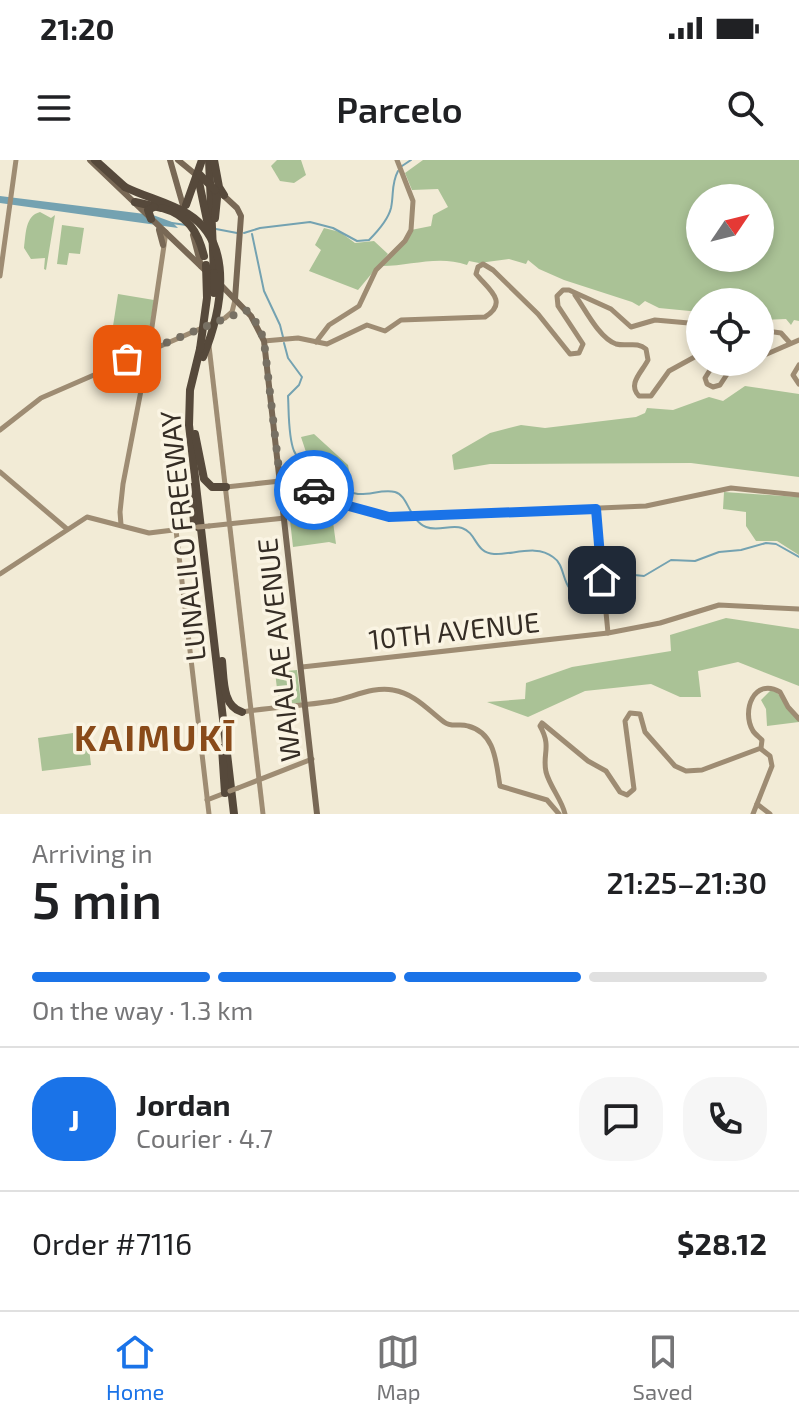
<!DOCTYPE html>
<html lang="en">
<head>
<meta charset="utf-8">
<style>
  :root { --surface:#fff; --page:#f6f6f6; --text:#202124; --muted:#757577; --line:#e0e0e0; --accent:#1a73e8 }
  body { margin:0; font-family:"Exo 2",sans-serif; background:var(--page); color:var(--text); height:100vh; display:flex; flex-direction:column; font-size:30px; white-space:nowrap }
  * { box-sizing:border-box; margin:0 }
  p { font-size:26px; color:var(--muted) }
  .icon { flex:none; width:44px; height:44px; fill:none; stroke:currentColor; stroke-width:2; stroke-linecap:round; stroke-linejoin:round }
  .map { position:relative; height:654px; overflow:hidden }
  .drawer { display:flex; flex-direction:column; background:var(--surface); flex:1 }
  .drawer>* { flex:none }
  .needle { width:52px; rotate:55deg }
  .controls { position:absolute; left:686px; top:24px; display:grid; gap:16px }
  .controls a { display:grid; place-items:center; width:88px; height:88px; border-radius:50%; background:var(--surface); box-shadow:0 4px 12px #0003; font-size:40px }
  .pin { position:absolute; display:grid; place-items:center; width:68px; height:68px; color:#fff; margin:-34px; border-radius:16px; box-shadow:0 4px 12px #0006 }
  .courier { position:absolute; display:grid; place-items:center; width:80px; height:80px; margin:-40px; border:6px solid #1a73e8; border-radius:50%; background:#fff; color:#222; box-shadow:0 2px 10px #0007 }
  .summary em { font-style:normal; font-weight:600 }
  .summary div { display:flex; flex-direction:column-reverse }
  .summary { display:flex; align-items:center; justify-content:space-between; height:136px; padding:0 32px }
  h1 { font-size:52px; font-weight:600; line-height:60px }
  .bar { display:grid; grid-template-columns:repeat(4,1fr); gap:12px 8px; align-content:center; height:96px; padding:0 32px }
  .bar i { height:10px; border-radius:6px; background:var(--line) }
  .bar .selected { background:var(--accent) }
  .bar p { grid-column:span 4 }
  .line { display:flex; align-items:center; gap:20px; padding:0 32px; border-top:2px solid var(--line) }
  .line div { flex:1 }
  .round { display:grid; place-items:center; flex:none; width:84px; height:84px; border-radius:32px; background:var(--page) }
  .status { display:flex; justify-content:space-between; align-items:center; height:56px; padding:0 40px; background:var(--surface); direction:ltr }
  .status svg { height:22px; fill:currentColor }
  header { display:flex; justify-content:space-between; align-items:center; height:104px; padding:0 32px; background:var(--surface); font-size:36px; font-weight:600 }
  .dock { display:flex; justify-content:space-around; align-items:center; height:112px; border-top:2px solid var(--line); background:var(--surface); font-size:22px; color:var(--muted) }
  .dock a { display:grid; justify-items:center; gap:4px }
  .dock .selected { color:var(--accent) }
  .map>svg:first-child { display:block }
  .green { fill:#aac296; fill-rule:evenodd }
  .water { fill:#74a2b1 }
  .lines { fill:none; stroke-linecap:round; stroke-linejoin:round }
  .stream { stroke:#74a2b1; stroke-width:2 }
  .secondary { stroke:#9e8c73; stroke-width:5 }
  .primary { stroke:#786855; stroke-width:6 }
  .highway { stroke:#56493b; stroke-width:8 }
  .secondary-bridge { stroke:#9e8c73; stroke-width:5 }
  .highway-bridge { stroke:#56493b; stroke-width:8 }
  .done { stroke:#777063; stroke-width:8; stroke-dasharray:0 14.4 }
  .route { stroke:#1a73e8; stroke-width:10 }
  .labels { text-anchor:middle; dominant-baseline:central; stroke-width:7; stroke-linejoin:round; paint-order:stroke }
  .street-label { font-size:28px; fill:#352d25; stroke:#faf4e3 }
  .district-label { font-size:36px; font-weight:bold; letter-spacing:2px; fill:#894a19; stroke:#faf4e3 }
</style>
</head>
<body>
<div class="status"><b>21:20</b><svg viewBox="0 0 49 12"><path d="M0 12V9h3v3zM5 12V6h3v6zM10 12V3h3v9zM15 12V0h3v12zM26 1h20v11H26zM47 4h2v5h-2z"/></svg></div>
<header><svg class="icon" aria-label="menu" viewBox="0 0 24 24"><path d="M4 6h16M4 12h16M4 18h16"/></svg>Parcelo<svg class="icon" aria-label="search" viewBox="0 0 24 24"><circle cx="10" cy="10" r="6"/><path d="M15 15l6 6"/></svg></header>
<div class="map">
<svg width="799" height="654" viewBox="0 0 799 654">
  <rect width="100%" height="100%" fill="#f2ebd6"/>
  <g class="green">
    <path d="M277 0H301L306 15 294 23 280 21 271 6Z"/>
    <path d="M423 0H799V161L794 160 791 165 786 159 760 160V142H700V152L659 148 645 141 639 146 632 142 564 120 539 109 528 100 526 104 509 99 479 103 469 101 467 105C438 95 411 106 382 106L411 70 431 66 433 55 448 47 438 29 412 30 405 13ZM700 38H760V98H700Z"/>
    <path d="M40 52 51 58 55 55 46 110 44 109 45 98 31 99 24 88C26 74 25 56 40 52Z"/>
    <path d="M62 65 84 68 80 94 69 93 67 105 57 104Z"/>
    <path d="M324 68 340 72 355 83 374 81 388 94 358 130 309 111 321 90 315 85Z"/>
    <path d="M118 134 154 140 147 188 135 193 137 171 113 166Z"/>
    <path d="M745 226 799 234V317L691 303 490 304 454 310 452 295 490 273 521 265 545 268 636 257 645 253 647 248 673 250 709 237 723 241Z"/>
    <path d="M314 274 348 305 350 315C337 331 314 306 310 292H306L301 277Z"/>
    <path d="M724 332 799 337V395L777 381H756L746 366V352L723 349Z"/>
    <path d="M290 360H296L297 364 301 365 333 362 336 384 329 382 293 387Z"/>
    <path d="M726 458 799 469V526L738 502 698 511 701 537H680L651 524 585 531 528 557 487 542 525 539 526 523 572 507 671 491 670 475Z"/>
    <path d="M297 510 301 543 279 545 275 512Z"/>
    <path d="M775 530 799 561V562L767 566 766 549 761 540 770 531Z"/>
    <path d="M87 571 91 605 42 611 38 578Z"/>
  </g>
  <path class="water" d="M0 36 153 55 172 62 178 68 0 43Z"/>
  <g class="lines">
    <g class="stream">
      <path d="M402 6 411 0"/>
      <path d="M172 63 186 65"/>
      <path d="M216 69 237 73"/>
      <path d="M244 73 260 68 310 62 333 68 357 81 369 80C377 72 388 60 391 48 394 34 391 24 398 11"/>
      <path d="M252 74 264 131 280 165 283 177"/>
      <path d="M284 183 288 198 302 217 299 225 288 236C289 252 288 276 294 291 304 314 334 331 358 334 370 335 383 329 395 332 408 335 409 360 426 367 438 372 451 364 462 368 477 373 475 393 494 394 512 395 537 384 553 397 564 404 562 419 570 429H583L600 420"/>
      <path d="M605 417 615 413 644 416 671 400 695 401 719 392 741 390 766 383 776 384 799 397"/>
    </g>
    <g class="secondary">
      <path d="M0 116 16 0"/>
      <path d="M575 135C585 149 599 178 616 184 627 187 637 181 646 189L648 200C642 212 627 224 639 236H651L669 211 700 194"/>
      <path d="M760 170 781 173 790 183"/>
      <path d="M264 181 298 178 327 184 367 165 385 171 401 160 485 157C510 142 487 128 476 114L478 107 483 104 493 110 538 154 570 194 579 193 583 184 558 146 557 136 563 130H569L611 149 631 167 655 160 700 164"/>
      <path d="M316 182 329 165 359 146 376 110 405 81 411 70 413 41 397 0"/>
      <path d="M209 186 263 654"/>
      <path d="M760 197 799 180"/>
      <path d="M715 202 705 218 707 224 713 227 720 225 735 202"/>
      <path d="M799 205 793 215 799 224"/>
      <path d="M730 211 749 202"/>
      <path d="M0 270 41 238 225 158 232 152 235 140"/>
      <path d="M279 308 333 340 389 357 646 346 731 328 799 335"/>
      <path d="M0 312 67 369"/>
      <path d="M226 327 280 321"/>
      <path d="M596 349 608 473"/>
      <path d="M121 365 120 352 123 324 148 194 166 72"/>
      <path d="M209 366 285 358"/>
      <path d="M176 370 209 654"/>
      <path d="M0 414 87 357 149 373 198 367"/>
      <path d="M302 507 608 473 660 463 719 445 799 449"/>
      <path d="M242 552C272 547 303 546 333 541 353 537 374 526 393 530 415 534 427 549 444 562 452 568 459 563 468 566 496 573 496 604 500 626L547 640 559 654"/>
      <path d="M238 628 312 599"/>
      <path d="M207 640 225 633"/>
      <path d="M757 644 770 654"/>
      <path d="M565 654C562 640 550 627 546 612 542 594 552 587 540 566L542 563 588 601 606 611 620 632 627 635 634 629 625 561 630 553 640 554 645 572 675 606 686 611 702 610 761 588 762 580C759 577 755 574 753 571 741 551 754 517 780 532L788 547 799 559"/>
      <path d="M753 654 772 606 770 596 761 589"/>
    </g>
    <g class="primary">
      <path d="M90 0 207 112"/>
      <path d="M170 0 184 49"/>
      <path d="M178 0 195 14"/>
      <path d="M223 35 237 48 241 56 235 139"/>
      <path d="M159 70 163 85"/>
      <path d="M193 75 201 106"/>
      <path d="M218 122 251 156 264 181 317 654"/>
    </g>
    <g class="highway">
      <path d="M95 0 125 27"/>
      <path d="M209 0 214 113"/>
      <path d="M214 0 219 27 224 35"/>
      <path d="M198 17 209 70"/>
      <path d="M215 30 217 38 215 58"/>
      <path d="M135 42 162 48"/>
      <path d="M186 45 202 0"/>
      <path d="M151 59 148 50 154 47"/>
      <path d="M200 189 190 230 189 265 234 654"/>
      <path d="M195 274 204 319 212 327H226"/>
      <path d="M191 327 194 362 198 367"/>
      <path d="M222 501C224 519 222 546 242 552"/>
      <path d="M222 588 225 633"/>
    </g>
    <g class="secondary-bridge">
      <path d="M198 367 209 366"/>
      <path d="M230 631 238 628"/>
    </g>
    <g class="highway-bridge">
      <path d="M200 15 215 30"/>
      <path d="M125 27C145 37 168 42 188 54 236 84 221 153 203 197"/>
      <path d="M162 48C187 55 198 71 204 96"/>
      <path d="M214 133V113"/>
      <path d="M200 189 207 138 206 105"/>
    </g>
  </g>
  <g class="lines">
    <path class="done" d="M127 199 246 150 259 166 264 181 279 310 314 330"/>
    <path class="route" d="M314 330 338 343 389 357 596 349 602 420"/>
  </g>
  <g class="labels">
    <g class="street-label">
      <text transform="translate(182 376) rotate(-96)">LUNALILO FREEWAY</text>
      <text transform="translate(454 470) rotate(-6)">10TH AVENUE</text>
      <text transform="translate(278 490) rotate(-96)">WAIALAE AVENUE</text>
    </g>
    <g class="district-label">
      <text x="155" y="576">KAIMUKĪ</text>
    </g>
  </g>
</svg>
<div class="controls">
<a><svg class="needle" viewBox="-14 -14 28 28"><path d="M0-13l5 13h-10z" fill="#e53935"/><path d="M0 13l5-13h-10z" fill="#757577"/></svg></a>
<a><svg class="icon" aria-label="locate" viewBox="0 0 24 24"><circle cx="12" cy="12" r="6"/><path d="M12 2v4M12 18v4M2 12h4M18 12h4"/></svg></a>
</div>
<div class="pin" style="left:127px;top:199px;background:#ea580c"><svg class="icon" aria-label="bag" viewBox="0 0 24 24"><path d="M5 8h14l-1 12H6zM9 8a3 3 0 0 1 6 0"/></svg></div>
<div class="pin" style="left:602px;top:420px;background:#1f2937"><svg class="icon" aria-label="home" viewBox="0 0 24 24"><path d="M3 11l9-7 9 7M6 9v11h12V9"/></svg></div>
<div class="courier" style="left:314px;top:330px"><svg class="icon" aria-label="car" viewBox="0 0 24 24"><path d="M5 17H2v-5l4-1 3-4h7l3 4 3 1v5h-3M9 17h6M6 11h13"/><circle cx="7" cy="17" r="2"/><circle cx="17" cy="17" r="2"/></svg></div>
</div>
<section class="drawer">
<div class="summary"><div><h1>5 min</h1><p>Arriving in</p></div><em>21:25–21:30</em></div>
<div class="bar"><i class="selected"></i><i class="selected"></i><i class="selected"></i><i></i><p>On the way · 1.3 km</p></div>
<div class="line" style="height:144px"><b class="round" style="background:var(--accent);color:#fff">J</b><div><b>Jordan</b><p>Courier · 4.7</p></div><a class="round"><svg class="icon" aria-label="chat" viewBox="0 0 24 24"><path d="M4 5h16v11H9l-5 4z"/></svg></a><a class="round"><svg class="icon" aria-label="phone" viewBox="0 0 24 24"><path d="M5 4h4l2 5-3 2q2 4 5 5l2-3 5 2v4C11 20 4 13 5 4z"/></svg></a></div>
<div class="line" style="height:104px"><div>Order #7116</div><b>$28.12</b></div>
</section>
<nav class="dock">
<a class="selected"><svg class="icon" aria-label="home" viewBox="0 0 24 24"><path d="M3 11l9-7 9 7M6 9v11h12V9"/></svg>Home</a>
<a><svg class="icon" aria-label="map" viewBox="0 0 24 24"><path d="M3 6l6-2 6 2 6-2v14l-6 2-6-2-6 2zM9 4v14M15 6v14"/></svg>Map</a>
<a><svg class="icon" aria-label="saved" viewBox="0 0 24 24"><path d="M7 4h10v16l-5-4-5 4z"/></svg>Saved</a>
</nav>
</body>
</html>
